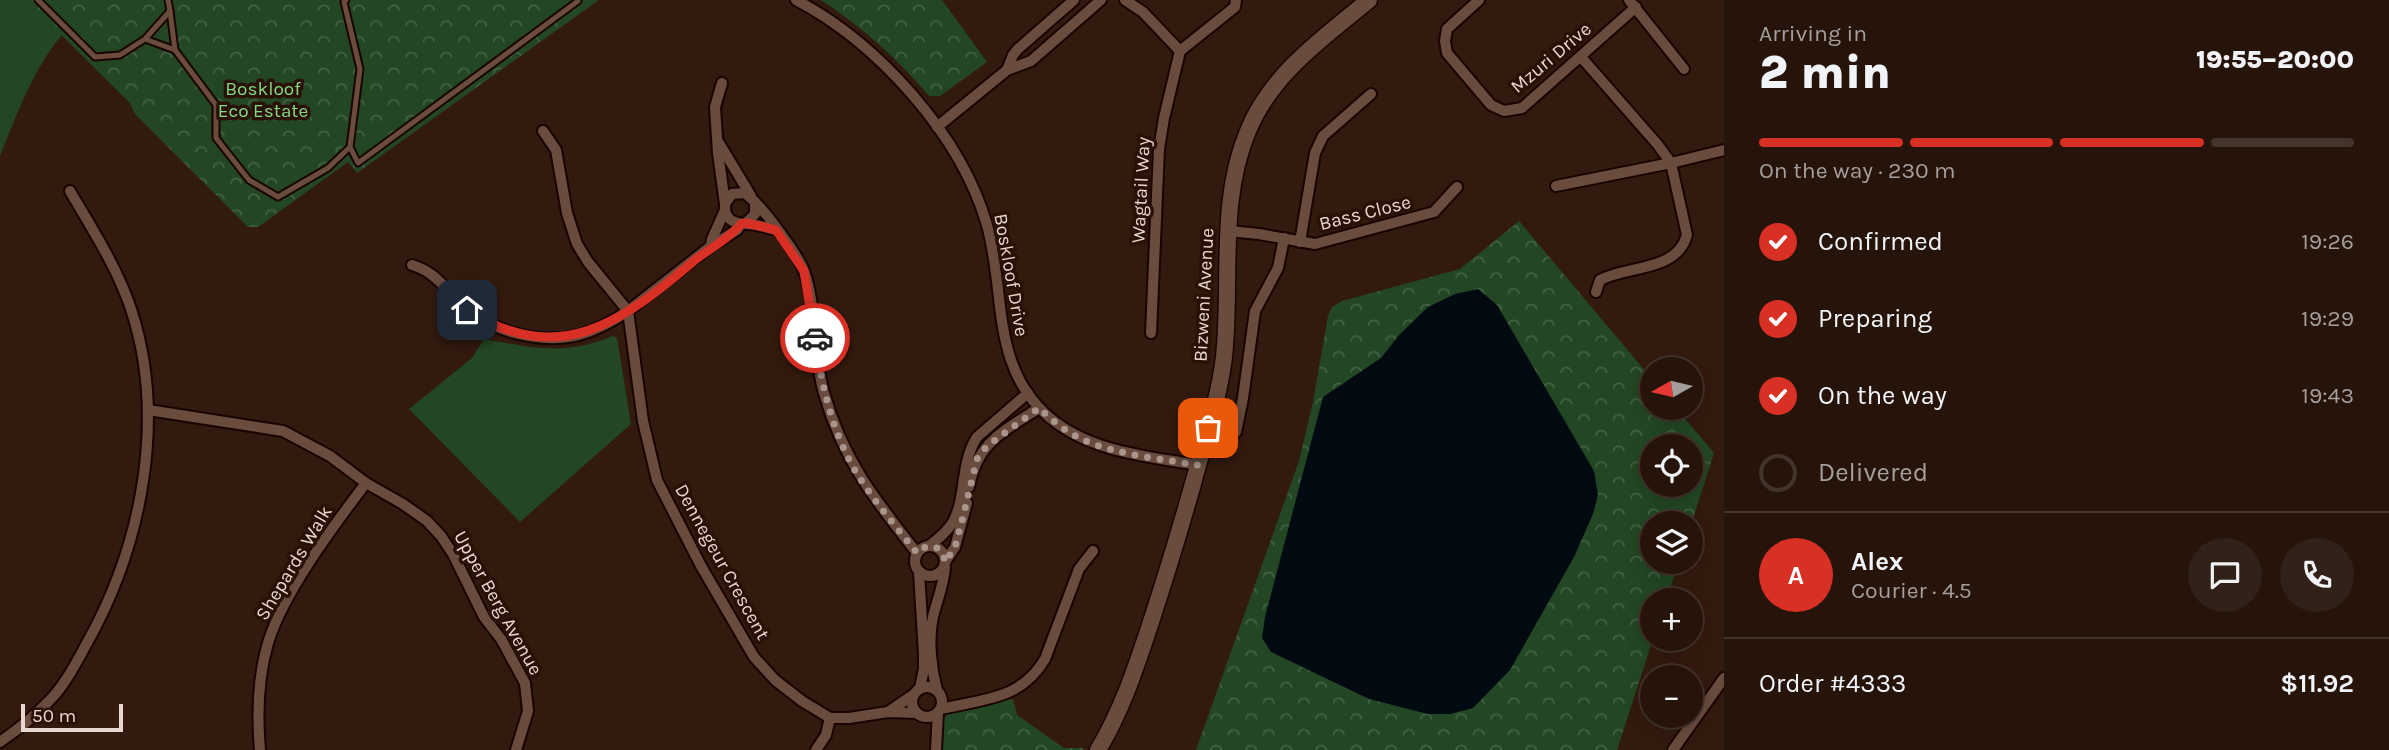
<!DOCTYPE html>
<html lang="en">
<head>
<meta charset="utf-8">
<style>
  :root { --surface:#26140a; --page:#322118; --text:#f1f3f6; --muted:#a49e9c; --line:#42332b; --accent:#d93025 }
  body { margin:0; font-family:Karla,sans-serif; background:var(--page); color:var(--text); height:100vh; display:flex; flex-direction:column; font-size:26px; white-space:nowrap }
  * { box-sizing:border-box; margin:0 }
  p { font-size:23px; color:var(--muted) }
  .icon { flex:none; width:38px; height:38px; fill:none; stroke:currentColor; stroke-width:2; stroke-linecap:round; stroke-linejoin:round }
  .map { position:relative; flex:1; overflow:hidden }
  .panel { display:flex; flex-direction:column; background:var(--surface); width:665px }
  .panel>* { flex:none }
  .needle { width:46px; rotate:262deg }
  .buttons { position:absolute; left:1640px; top:357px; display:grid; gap:14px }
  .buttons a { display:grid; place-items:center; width:63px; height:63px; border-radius:50%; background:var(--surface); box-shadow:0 4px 18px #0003,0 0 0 2px var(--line); font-size:35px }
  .scale { position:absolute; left:21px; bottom:18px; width:102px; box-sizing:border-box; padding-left:7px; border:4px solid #e9d7cf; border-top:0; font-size:19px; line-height:24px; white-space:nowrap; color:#e9d7cf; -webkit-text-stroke:5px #291105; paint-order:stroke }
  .pin { position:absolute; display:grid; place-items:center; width:60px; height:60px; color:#fff; margin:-30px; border-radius:14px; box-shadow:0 4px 10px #0006 }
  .courier { position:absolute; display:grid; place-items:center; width:70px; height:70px; margin:-35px; border:5px solid #d93025; border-radius:50%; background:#fff; color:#222; box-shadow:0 2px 9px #0007 }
  .headline em { font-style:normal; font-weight:800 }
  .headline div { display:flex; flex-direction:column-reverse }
  .headline { display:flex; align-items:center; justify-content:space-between; height:119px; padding:0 35px }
  h1 { font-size:46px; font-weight:800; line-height:52px }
  .bar { display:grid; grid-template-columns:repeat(4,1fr); gap:10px 7px; align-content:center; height:84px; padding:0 35px }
  .bar i { height:9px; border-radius:5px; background:var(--line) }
  .bar .active { background:var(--accent) }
  .bar p { grid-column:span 4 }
  .line { display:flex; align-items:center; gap:18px; padding:0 35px; border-top:2px solid var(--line) }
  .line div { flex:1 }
  .round { display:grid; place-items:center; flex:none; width:74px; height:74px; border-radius:37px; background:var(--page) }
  ol { padding:0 35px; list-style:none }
  li { display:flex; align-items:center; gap:21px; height:77px }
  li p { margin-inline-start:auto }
  li .icon { padding:7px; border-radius:50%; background:var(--accent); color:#fff; stroke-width:4 }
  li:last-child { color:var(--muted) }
  li i { width:38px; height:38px; border:4px solid var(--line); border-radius:50% }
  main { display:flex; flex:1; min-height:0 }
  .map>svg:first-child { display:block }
  .green { fill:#234724 }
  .park { fill:url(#park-crowns); fill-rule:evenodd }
  .water { fill:#020a11 }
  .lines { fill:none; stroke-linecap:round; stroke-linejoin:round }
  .lane-casing { stroke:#190400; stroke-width:9 }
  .street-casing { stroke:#190400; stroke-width:14 }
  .secondary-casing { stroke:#190400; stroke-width:19 }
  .lane { stroke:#694c3e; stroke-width:5 }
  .street { stroke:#694c3e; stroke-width:10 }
  .secondary { stroke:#694c3e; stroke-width:16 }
  .done { stroke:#a9958b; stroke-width:7; stroke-dasharray:0 12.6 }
  .route { stroke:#d93025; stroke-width:9 }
  .labels { text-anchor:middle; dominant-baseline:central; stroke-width:7; stroke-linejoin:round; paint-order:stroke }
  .street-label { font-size:19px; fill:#e9d7cf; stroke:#291105 }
  .park-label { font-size:19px; fill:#82da85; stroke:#291105 }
</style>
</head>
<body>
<main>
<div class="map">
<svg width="1724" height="750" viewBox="0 0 1724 750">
  <defs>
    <pattern id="park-crowns" width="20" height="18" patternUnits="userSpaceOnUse" patternTransform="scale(1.75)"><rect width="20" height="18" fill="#234724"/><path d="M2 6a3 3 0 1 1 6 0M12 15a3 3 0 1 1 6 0" fill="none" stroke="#436143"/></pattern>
  </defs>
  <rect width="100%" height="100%" fill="#331a0e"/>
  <g class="green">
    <path d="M0 0H26L62 35C35 65 15 119 0 156Z"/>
    <path d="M613 336 617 338 631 424 520 522 409 409 472 358 484 339C535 348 564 356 613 336Z"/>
  </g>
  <g class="park">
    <path d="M26 0H599L357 173 348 162 258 227H248L135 114 130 103Z"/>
    <path d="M821 0H942L987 62 940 96H929C898 59 862 27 821 0Z"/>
    <path d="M1519 221 1652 379V408H1676L1714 453 1691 525 1690 523H1652V562H1679L1666 600H1652L1653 639 1617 750H1196L1299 461 1313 402 1328 316 1332 307 1342 301 1460 269ZM1652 446H1690V485H1652Z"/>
    <path d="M1013 699 1017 715 1064 748H1084L1083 750H941L940 725 947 714 957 709Z"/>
  </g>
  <path class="water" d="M1478 289 1497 305 1594 471 1598 495 1593 514 1574 557 1510 670 1473 708 1450 714H1428L1369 699 1271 652 1262 638 1265 617 1323 397 1381 358 1400 334 1428 307 1455 294Z"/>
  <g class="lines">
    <defs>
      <g id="lane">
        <path d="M38 0 95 57 120 55 145 39 170 11 175 50 145 39"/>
        <path d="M168 0 170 11"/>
        <path d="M175 50 216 105V138L249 180 278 197 328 168 350 147 360 69 344 2 346 0"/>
        <path d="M350 147 358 163 578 1"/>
      </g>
      <g id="street">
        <path d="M796 0C878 43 961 135 987 225 1006 292 990 367 1049 417 1090 452 1146 456 1198 465"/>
        <path d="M1125 0 1143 12 1180 51"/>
        <path d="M1479 0 1447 29 1445 41 1447 53 1491 105 1504 111 1522 108 1636 7"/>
        <path d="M1629 0 1684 69"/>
        <path d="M1180 51 1235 7 1236 0"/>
        <path d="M1581 57 1658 145 1671 163 1687 235C1677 272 1628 265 1600 280L1596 292"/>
        <path d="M1007 70 1013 55 1018 49 1074 0"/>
        <path d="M722 83 715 107 718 153 725 204"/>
        <path d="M937 127 1007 70 1031 61 1101 0"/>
        <path d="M719 143 751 196"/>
        <path d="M1556 186 1671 163 1724 150"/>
        <path d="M755 202C768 215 798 255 804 271 817 306 813 356 824 393 843 460 875 500 917 553"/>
        <path d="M746 223 755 214V202L745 193 732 194 725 204C724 221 734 223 747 224 757 224 767 228 776 230"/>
        <path d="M741 224 737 230 711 246 628 311 643 421 657 480 701 566 754 657 775 680 802 701 830 718H849L888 712 917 713"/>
        <path d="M1229 231 1259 234 1315 244 1434 212 1457 187"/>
        <path d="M1300 242 1315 153 1323 136 1371 94"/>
        <path d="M711 246 712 239 725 210"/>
        <path d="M412 265C437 272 447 292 466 308 494 333 543 344 579 335 597 330 612 322 628 311L588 262 577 244 567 213 556 150 543 131"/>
        <path d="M1151 333 1159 149 1164 118 1180 51"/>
        <path d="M148 410 283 431 330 456 366 483 403 504 427 521 441 536 453 554 484 617 501 639 525 683 528 711 516 750"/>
        <path d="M1236 432 1243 398 1255 311 1278 268 1284 238"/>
        <path d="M969 487C977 442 1004 431 1039 408"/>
        <circle cx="930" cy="561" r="15"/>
        <path d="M929 546C938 539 947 532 953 522 967 496 960 463 977 437L1028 393"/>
        <path d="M945 562 955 547 967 503"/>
        <path d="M919 572 924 654V669L920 688"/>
        <circle cx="927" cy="702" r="15"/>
        <path d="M937 690C931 668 928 640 933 617 937 600 944 584 945 567"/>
        <path d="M941 709C983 699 1021 700 1045 659L1079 569 1093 551"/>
        <path d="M888 712 913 695"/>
        <path d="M0 742C17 730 35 716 49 701 65 685 76 663 87 643 142 545 167 418 131 309 117 267 92 229 70 191"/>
        <path d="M260 750C257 716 258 677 268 643 283 593 334 525 366 483"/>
        <path d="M816 750 826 735 830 718"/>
        <path d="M936 750 938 712"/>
        <path d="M1673 750 1724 678"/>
      </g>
      <path id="secondary" d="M1098 750C1121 712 1135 670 1149 628 1165 579 1180 530 1194 480 1205 440 1219 398 1224 357 1232 281 1218 202 1248 131 1271 74 1323 38 1369 0"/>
    </defs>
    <use href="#lane" class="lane-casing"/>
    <use href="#street" class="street-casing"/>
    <use href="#secondary" class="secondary-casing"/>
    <use href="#lane" class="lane"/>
    <use href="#street" class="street"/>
    <use href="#secondary" class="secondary"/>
  </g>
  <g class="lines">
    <path class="done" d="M815 338C821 383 831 427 853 467 871 498 895 525 917 553 928 541 943 546 945 562L955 547 961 525 977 459 987 446 1039 408C1052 420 1067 433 1084 440 1117 455 1162 459 1198 465L1208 428"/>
    <path class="route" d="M467 310C560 369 622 322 695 260 709 249 730 238 741 224L746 223 776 230 804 271 815 338"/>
  </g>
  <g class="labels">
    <g class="street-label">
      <text transform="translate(1551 58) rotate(-40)">Mzuri Drive</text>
      <text transform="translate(1141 190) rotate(-87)">Wagtail Way</text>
      <text transform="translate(1365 213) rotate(-14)">Bass Close</text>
      <text transform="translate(1011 275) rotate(80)">Boskloof Drive</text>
      <text transform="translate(1204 295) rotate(-87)">Bizweni Avenue</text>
      <text transform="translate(722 562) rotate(61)">Dennegeur Crescent</text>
      <text transform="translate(294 563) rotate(-59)">Shepards Walk</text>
      <text transform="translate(498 603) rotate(61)">Upper Berg Avenue</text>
    </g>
    <g class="park-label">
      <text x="263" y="89">Boskloof<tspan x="263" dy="22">Eco Estate</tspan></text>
    </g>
  </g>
</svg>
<div class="buttons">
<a><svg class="needle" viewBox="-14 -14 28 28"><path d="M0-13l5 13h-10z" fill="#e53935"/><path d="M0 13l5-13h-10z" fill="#a49e9c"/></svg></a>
<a><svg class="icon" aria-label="locate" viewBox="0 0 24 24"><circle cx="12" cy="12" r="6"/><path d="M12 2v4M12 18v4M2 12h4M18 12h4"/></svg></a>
<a><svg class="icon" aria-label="layers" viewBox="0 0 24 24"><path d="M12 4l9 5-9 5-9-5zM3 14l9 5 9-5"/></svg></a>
<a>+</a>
<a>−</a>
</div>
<div class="scale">50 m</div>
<div class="pin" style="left:1208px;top:428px;background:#ea580c"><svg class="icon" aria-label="bag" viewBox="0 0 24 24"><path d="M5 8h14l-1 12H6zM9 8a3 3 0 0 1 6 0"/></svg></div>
<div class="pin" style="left:467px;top:310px;background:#1f2937"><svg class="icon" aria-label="home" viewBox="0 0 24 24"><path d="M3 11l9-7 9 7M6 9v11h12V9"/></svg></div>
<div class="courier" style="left:815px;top:338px"><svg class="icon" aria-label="car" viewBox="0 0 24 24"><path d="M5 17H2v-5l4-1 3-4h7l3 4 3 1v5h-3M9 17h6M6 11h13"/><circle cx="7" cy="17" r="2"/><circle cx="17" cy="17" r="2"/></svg></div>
</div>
<section class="panel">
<div class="headline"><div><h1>2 min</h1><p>Arriving in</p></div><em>19:55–20:00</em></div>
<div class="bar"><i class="active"></i><i class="active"></i><i class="active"></i><i></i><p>On the way · 230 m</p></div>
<ol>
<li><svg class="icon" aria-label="check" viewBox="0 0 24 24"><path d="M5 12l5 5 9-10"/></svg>Confirmed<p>19:26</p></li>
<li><svg class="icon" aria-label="check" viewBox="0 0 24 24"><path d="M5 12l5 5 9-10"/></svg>Preparing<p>19:29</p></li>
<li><svg class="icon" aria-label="check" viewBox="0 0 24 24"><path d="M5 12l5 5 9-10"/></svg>On the way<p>19:43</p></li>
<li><i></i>Delivered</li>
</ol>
<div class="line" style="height:126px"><b class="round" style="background:var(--accent);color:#fff">A</b><div><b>Alex</b><p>Courier · 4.5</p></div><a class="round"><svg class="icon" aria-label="chat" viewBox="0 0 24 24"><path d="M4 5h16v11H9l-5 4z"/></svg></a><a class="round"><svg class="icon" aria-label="phone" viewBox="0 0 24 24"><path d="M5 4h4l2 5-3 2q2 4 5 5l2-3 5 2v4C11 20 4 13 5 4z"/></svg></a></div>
<div class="line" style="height:91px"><div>Order #4333</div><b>$11.92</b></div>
</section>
</main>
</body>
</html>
